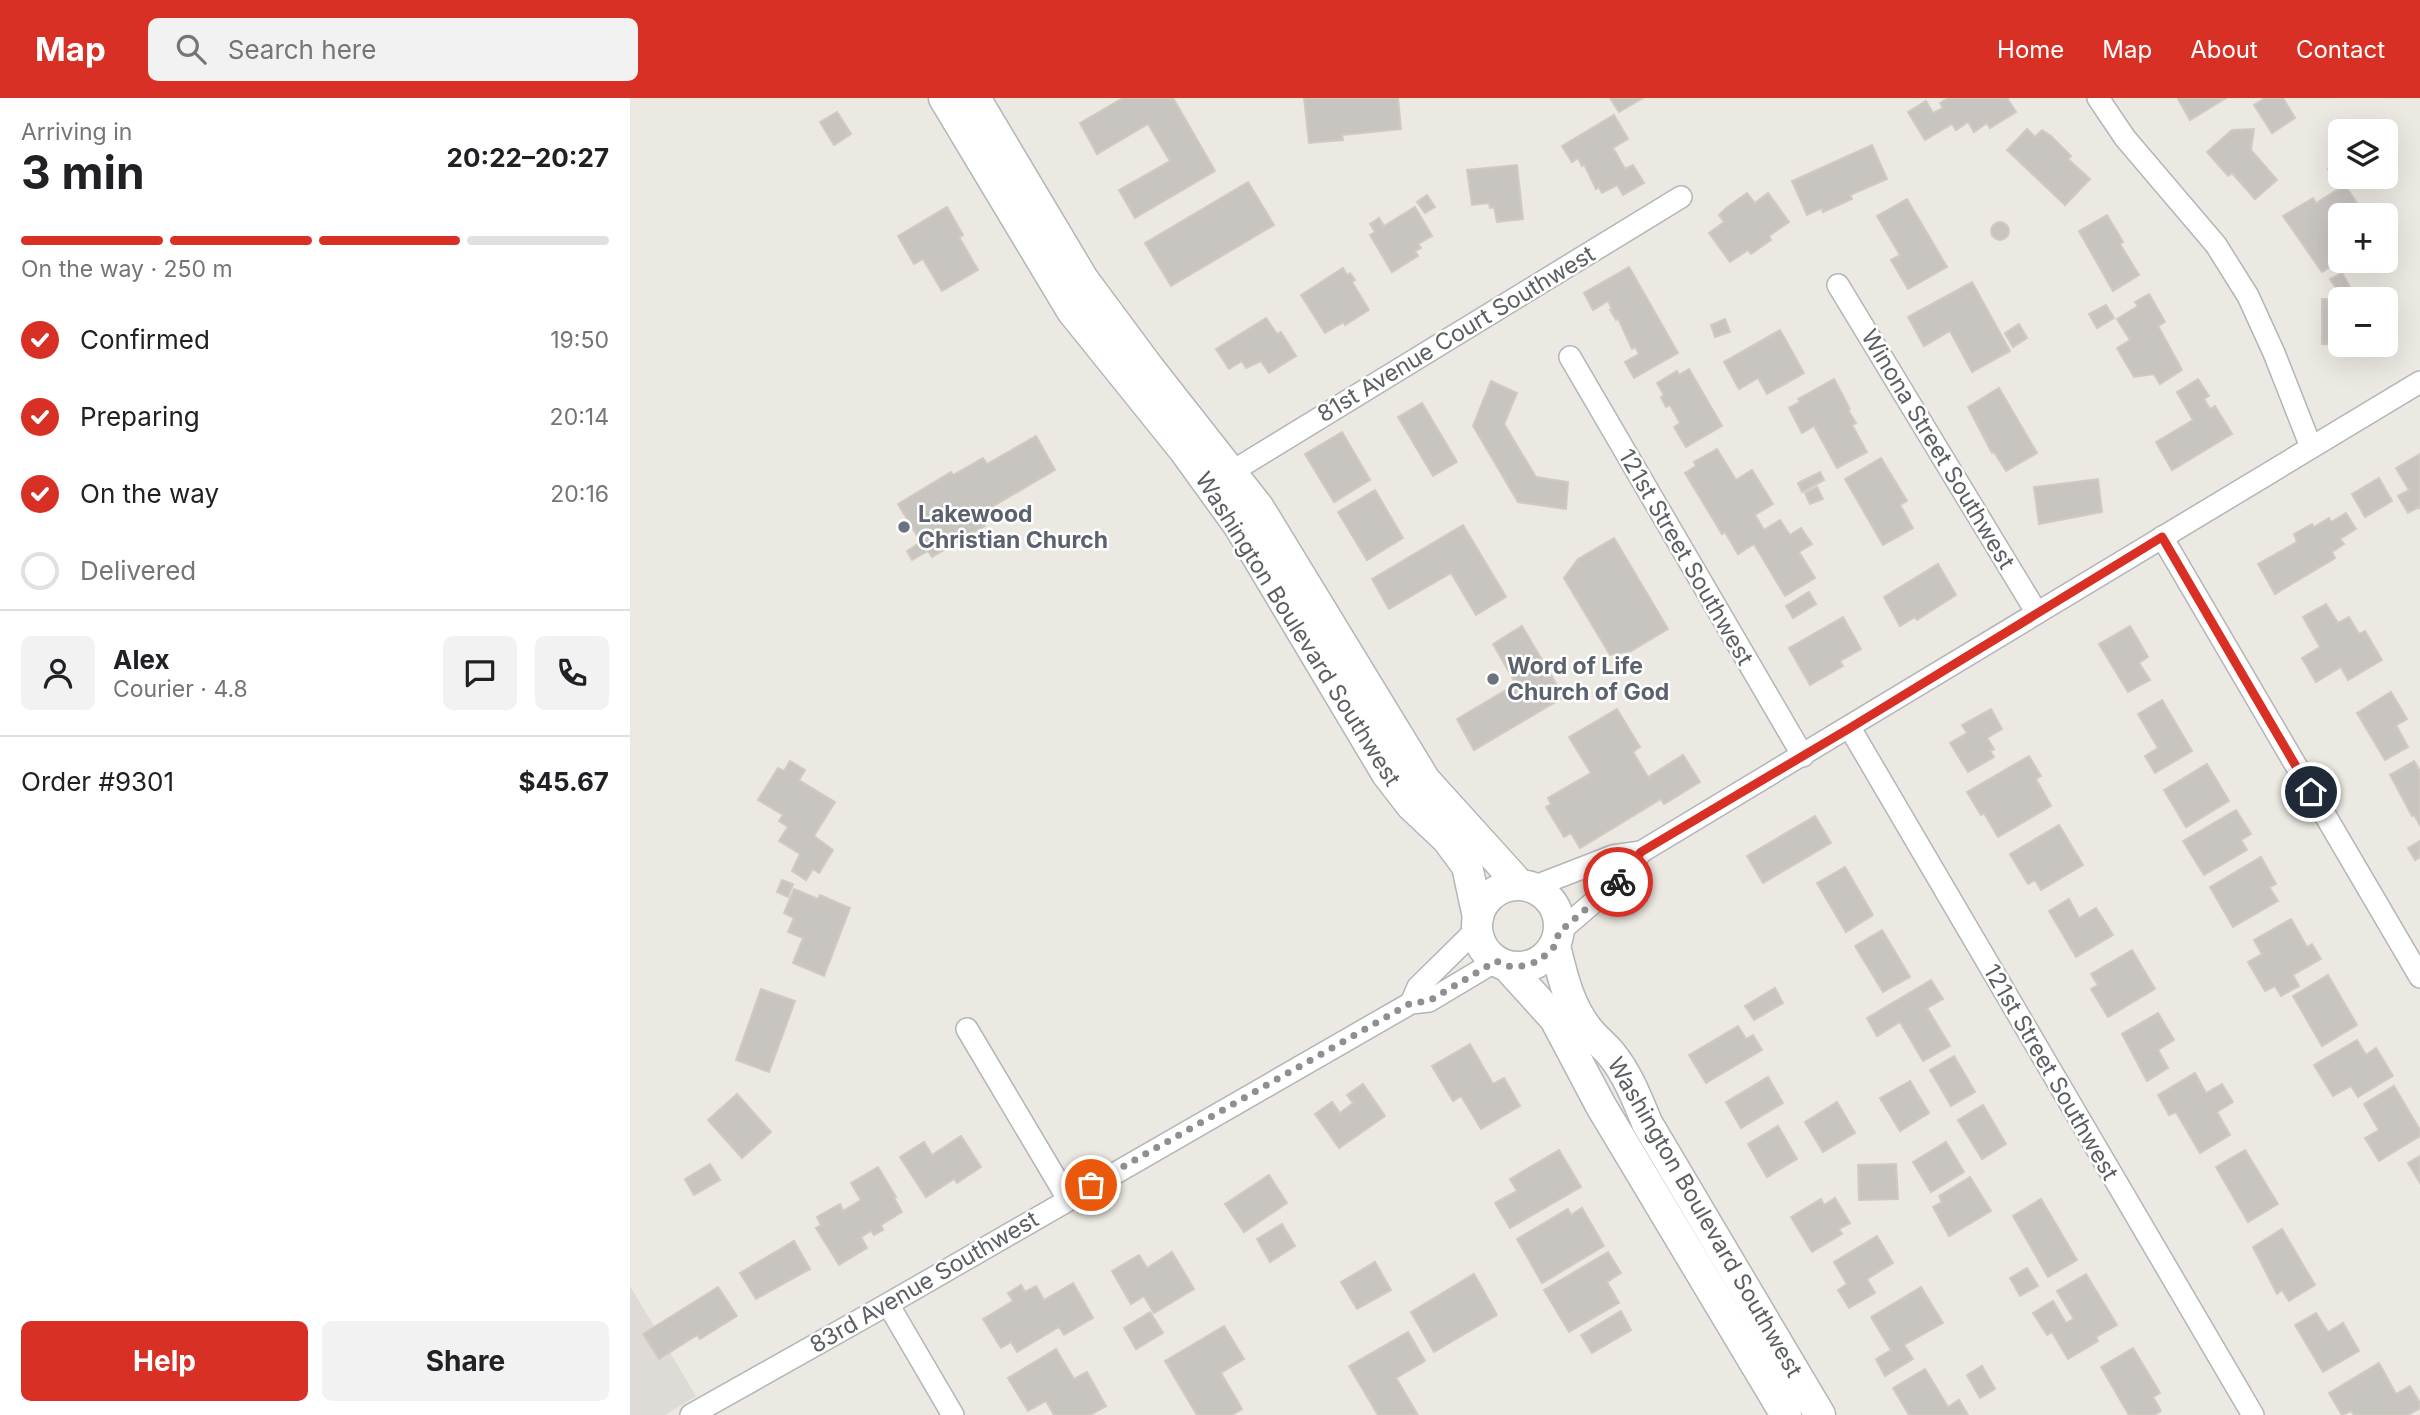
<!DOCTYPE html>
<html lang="en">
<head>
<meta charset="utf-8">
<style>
  :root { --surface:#fff; --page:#f2f2f2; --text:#202124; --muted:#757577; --line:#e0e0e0; --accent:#d93025 }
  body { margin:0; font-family:Inter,sans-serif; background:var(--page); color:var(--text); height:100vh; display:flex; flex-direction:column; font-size:26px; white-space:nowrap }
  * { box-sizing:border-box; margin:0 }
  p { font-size:23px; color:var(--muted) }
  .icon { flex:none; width:38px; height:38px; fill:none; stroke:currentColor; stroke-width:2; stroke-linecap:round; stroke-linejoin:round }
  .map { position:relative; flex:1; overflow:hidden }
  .panel { display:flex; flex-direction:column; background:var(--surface); width:630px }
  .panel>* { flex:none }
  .buttons { position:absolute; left:1698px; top:21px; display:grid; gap:14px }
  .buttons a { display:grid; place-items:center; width:70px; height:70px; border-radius:10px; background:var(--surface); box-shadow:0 7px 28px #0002; font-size:35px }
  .pin { position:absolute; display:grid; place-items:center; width:60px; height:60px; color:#fff; margin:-30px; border:4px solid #fff; border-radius:50%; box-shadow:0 2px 7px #0007 }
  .courier { position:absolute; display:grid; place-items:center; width:70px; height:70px; margin:-35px; border:5px solid #d93025; border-radius:50%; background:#fff; color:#222; box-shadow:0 2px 9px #0007 }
  .summary em { font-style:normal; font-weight:700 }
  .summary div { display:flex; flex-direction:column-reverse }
  .summary { display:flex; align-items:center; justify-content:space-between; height:119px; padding:0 21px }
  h1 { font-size:46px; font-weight:700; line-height:52px }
  .bar { display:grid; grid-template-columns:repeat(4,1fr); gap:10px 7px; align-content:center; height:84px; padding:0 21px }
  .bar i { height:9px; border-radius:5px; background:var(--line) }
  .bar .active { background:var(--accent) }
  .bar p { grid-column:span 4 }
  .line { display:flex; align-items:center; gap:18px; padding:0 21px; border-top:2px solid var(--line) }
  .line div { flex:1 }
  .round { display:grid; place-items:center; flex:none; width:74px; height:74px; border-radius:10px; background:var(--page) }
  ol { padding:0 21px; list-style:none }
  li { display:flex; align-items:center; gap:21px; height:77px }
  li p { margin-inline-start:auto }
  li .icon { padding:7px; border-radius:50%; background:var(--accent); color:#fff; stroke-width:4 }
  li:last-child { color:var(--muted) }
  li i { width:38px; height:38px; border:4px solid var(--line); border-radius:50% }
  .button { display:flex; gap:14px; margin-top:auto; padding:14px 21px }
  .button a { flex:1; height:80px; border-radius:10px; background:var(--accent); color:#fff; font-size:28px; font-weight:700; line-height:80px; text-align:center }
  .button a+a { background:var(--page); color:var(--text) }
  header { display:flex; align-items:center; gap:42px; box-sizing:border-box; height:98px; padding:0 35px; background:var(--accent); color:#fff }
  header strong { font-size:33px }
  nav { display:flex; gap:38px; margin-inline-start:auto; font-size:24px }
  .search { width:490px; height:63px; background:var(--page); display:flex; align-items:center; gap:18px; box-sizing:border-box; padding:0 24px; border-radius:10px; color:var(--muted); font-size:26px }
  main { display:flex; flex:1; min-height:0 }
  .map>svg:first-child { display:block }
  .industrial { fill:#dedbd7 }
  .building { fill:#c8c4c0; stroke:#d1cac1; stroke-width:2 }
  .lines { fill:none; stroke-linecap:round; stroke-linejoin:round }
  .street-casing { stroke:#b3b5b9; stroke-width:24 }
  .secondary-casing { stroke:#b2b6b9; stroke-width:33 }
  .street { stroke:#fff; stroke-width:21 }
  .secondary { stroke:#fff; stroke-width:30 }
  .done { stroke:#8e8f8f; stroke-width:7; stroke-dasharray:0 12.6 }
  .route { stroke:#d93025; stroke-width:9 }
  .worship-dot { fill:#6b7280; stroke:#fff; stroke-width:2.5 }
  .labels { text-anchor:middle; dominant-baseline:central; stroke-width:5; stroke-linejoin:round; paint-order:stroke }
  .street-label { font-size:23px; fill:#5b5f62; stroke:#fff }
  .worship-label { font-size:23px; font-weight:bold; fill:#5b616d; stroke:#fff; text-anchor:start }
</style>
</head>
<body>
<header>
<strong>Map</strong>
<div class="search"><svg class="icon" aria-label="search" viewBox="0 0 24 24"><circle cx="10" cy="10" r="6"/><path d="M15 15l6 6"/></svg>Search here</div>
<nav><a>Home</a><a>Map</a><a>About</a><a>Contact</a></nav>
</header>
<main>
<section class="panel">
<div class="summary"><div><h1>3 min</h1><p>Arriving in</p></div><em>20:22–20:27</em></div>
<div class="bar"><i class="active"></i><i class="active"></i><i class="active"></i><i></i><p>On the way · 250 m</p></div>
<ol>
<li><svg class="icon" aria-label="check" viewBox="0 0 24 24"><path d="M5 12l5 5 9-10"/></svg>Confirmed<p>19:50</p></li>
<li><svg class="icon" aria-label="check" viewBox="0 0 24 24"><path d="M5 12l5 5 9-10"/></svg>Preparing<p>20:14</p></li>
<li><svg class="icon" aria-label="check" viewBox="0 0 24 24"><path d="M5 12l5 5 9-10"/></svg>On the way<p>20:16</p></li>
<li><i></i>Delivered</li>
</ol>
<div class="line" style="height:126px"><a class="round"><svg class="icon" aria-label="person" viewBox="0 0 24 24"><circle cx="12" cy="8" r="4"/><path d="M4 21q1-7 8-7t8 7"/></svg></a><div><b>Alex</b><p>Courier · 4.8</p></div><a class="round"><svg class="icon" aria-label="chat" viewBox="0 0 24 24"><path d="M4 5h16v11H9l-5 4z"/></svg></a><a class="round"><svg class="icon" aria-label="phone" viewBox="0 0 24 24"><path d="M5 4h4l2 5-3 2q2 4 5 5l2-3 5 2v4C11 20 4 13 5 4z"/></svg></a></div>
<div class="line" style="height:91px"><div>Order #9301</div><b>$45.67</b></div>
<div class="button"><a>Help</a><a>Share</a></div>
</section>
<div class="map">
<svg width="1790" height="1317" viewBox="0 0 1790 1317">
  <rect width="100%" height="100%" fill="#ece9e2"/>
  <path class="industrial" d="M0 1188 66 1298 35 1317H0Z"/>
  <g class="building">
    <path d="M493 0H543L585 73 505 120 489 92 540 63 518 26 467 56 450 25Z"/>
    <path d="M674 0H768L771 31 712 37 713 42 679 45Z"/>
    <path d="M980 0H1013L989 14Z"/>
    <path d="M1318 0H1377L1386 14 1360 30 1357 25 1344 34 1338 24 1326 32 1322 26 1295 42 1278 14 1296 3 1303 15 1313 10 1310 5Z"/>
    <path d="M1550 0H1596L1560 22 1548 1Z"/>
    <path d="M1635 0H1653L1665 20 1642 35 1624 7Z"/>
    <path d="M207 14 221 36 204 47 190 24Z"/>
    <path d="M984 17 998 41 983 50 995 71 1003 67 1014 85 993 97 987 87 972 95 969 89 966 91 954 66 952 68 948 60 942 64 932 48Z"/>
    <path d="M1397 31 1405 39 1412 32 1421 38 1441 58 1438 61 1460 81 1435 107 1377 52Z"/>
    <path d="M1624 31 1621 52 1647 82 1625 101 1602 75 1598 78 1577 54 1602 32Z"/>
    <path d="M1242 47 1257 81 1220 97 1222 101 1193 114 1192 110 1177 117 1162 83Z"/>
    <path d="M1710 63V79H1728L1715 87 1730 110 1719 117H1710V163L1692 174 1653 118 1683 100 1686 105 1710 90 1698 71Z"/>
    <path d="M887 67 893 121 867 124 864 109 860 110 859 105 842 107 837 72Z"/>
    <path d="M618 84 644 127 541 188 515 145Z"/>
    <path d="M1117 95 1125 105 1138 95 1159 124 1139 138 1141 142 1121 156 1118 152 1100 164 1079 135 1094 124 1089 117 1096 110Z"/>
    <path d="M797 97 805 109 795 115 787 104Z"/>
    <path d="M1277 101 1317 169 1278 191 1261 162 1270 157 1247 118Z"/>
    <path d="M317 109 333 137 329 139 348 172 312 193 293 161 284 166 268 138Z"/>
    <path d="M785 109 802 138 788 146 791 150 785 153 788 158 762 174 740 137 745 134 740 126 749 120 754 128Z"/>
    <path d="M1477 117 1493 144 1490 146 1509 177 1483 193 1449 133Z"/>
    <circle cx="1370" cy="133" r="9"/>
    <path d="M999 169 1048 255 1004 280 995 264 1009 256 1005 249 1002 251 988 220 986 222 980 212 982 211 978 203 963 212 954 195Z"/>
    <path d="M713 170 717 177 720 175 725 182 722 184 739 212 715 227 714 224 695 235 671 197Z"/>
    <path d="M1712 175 1720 189 1709 195 1700 181Z"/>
    <path d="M1342 184 1380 253 1342 274 1320 233 1294 248 1278 219Z"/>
    <path d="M1519 196 1535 224 1528 228 1552 272 1530 286 1524 276 1504 279 1487 250 1500 242 1487 221 1508 208 1505 204Z"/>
    <path d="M1692 201H1729H1710V247L1692 246Z"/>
    <rect x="1755" y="202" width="11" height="43"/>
    <path d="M1476 207 1484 220 1467 230 1459 216Z"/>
    <path d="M636 220 647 236 651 234 666 258 639 275 631 263 616 270 612 263 599 271 586 251Z"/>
    <path d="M1095 221 1100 234 1085 239 1081 227Z"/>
    <path d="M1389 226 1397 240 1383 249 1375 235Z"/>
    <path d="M1150 232 1174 275 1137 296 1128 280 1109 291 1094 264Z"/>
    <path d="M1059 271 1092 328 1056 349 1044 329 1050 325 1040 307 1036 309 1031 299 1034 297 1027 285 1047 273 1049 277Z"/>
    <path d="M1204 281 1220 311 1218 312 1226 325 1222 327 1237 354 1207 370 1184 328 1172 335 1159 310 1170 304 1168 301Z"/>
    <path d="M1568 281 1579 298 1574 301 1580 311 1585 308 1602 336 1542 372 1526 344 1563 322 1547 294Z"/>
    <path d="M861 283 887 295 874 326 906 379 938 384 936 411 888 404 843 328Z"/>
    <path d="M1369 290 1407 355 1376 373 1364 354 1362 355 1338 309Z"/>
    <path d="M792 305 827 364 803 378 768 319Z"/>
    <path d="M712 334 740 382 704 404 675 356Z"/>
    <path d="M406 338 425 372 348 417 355 428 302 459 298 453 282 462 277 453 291 444 268 406 321 374 323 377 353 360 357 366Z"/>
    <path d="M1087 351 1106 382 1122 372 1143 406 1125 417 1134 432 1150 422 1160 437 1171 430 1182 446 1169 454 1185 480 1155 498 1124 446 1108 456 1095 434 1092 436 1055 375 1066 368 1064 364Z"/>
    <path d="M1790 356V411L1789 409 1778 415 1768 398 1779 392 1766 370Z"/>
    <path d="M1251 360 1277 403 1270 407 1283 430 1253 447 1215 381Z"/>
    <path d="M1190 374 1194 382 1172 394 1168 385Z"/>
    <path d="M1749 380 1762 403 1735 419 1722 396Z"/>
    <path d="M1468 381 1472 414 1409 426 1404 389Z"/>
    <path d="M1187 389 1193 401 1180 406 1175 395Z"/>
    <path d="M745 392 773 440 737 462 708 414Z"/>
    <path d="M1716 415 1726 431 1710 441 1714 446 1702 454 1705 460 1645 496 1628 466 1667 444 1664 436 1682 426 1684 429 1699 420 1701 424Z"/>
    <path d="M833 427 876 499 846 517 821 475 759 511 742 481Z"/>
    <path d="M984 440 1038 531 1001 553 980 557 934 480 948 461Z"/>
    <path d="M1308 466 1326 497 1287 522 1285 519 1270 528 1254 499Z"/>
    <path d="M1179 494 1186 506 1163 520 1156 508Z"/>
    <path d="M1696 506 1708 525 1719 519 1729 536 1735 533 1752 562 1718 582 1711 569 1686 584 1672 560 1690 549 1673 519Z"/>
    <path d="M1213 519 1231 551 1210 563 1213 568 1180 587 1159 550Z"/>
    <path d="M892 528 934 599 844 652 827 621 886 586 863 546Z"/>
    <path d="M1500 528 1518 559 1509 565 1520 582 1498 594 1469 546Z"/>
    <path d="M1761 594 1777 621 1766 627 1778 649 1755 662 1727 615Z"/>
    <path d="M1532 602 1562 653 1525 675 1515 658 1528 650 1508 616Z"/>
    <path d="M987 611 1010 649 1003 654 1018 679 1053 657 1070 684 1034 706 1031 701 950 750 941 735 934 739 916 709 921 706 918 700 961 675 939 639Z"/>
    <path d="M1361 611 1372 631 1357 640 1364 651 1360 653 1364 659 1338 674 1320 645 1337 635 1332 627Z"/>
    <path d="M1399 658 1411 678 1406 681 1421 708 1368 739 1354 715 1351 717 1337 694Z"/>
    <path d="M160 663 175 672 169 682 205 704 184 738 203 752 189 775 183 771 176 782 162 773 170 756 149 743 158 729 149 723 153 717 128 702 148 670 154 673Z"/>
    <path d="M1784 663 1790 673V727L1784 717 1782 718 1760 677Z"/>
    <path d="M1577 666 1599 703 1556 729 1534 692Z"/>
    <path d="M1606 712 1621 736 1611 742 1617 752 1574 777 1553 743Z"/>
    <path d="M1185 718 1201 745 1133 785 1117 758Z"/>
    <path d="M1429 727 1453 767 1411 792 1405 782 1398 786 1380 756Z"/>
    <path d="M1790 743V759L1785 762 1778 750Z"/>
    <path d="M1631 759 1646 786 1639 789 1648 803 1603 829 1580 789Z"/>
    <path d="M1215 769 1243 817 1216 834 1187 785Z"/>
    <path d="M152 782 163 786 158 799 147 794Z"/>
    <path d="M164 791 188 801 190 797 220 810 194 878 163 865 173 840 158 834 164 820 154 815Z"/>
    <path d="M1439 801 1449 820 1466 810 1483 837 1446 859 1419 813Z"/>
    <path d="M1661 821 1677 849 1682 846 1691 861 1663 877 1669 888 1651 898 1645 888 1635 893 1618 864 1632 856 1624 842Z"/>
    <path d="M1252 832 1280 879 1253 894 1225 848Z"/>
    <path d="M1502 852 1525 891 1478 919 1461 891 1468 887 1461 876Z"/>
    <path d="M1698 877 1727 927 1692 948 1663 898Z"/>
    <path d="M1301 882 1313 901 1297 910 1320 948 1293 963 1270 924 1247 938 1237 920Z"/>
    <path d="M1145 890 1153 905 1124 922 1115 908Z"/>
    <path d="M131 891 165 903 139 974 106 962Z"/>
    <path d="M1528 915 1544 942 1528 952 1538 970 1517 983 1492 936Z"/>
    <path d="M1108 928 1116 941 1123 937 1132 952 1076 985 1059 957Z"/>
    <path d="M1727 942 1736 957 1746 950 1763 978 1728 999 1721 988 1703 998 1684 967Z"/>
    <path d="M840 946 863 986 874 980 890 1008 851 1031 831 998 823 1003 802 968Z"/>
    <path d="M1324 958 1345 994 1321 1008 1300 972Z"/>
    <path d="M1565 975 1576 995 1592 986 1603 1004 1587 1014 1600 1037 1570 1055 1546 1014 1539 1017 1528 997Z"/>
    <path d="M1138 979 1153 1005 1111 1030 1096 1004Z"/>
    <path d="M1280 983 1299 1015 1270 1033 1250 1000Z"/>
    <path d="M733 986 755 1018 709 1050 685 1016 702 1004 710 1015 723 1005 717 997Z"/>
    <path d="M1764 988 1790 1032V1038L1749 1063 1735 1040 1749 1032 1734 1006Z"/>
    <path d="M107 996 141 1034 112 1060 78 1022Z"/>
    <path d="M1207 1004 1225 1035 1193 1054 1175 1024Z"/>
    <path d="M1353 1007 1376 1046 1352 1061 1328 1022Z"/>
    <path d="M1148 1028 1167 1061 1137 1079 1118 1046Z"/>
    <path d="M331 1038 351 1069 327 1085 324 1081 296 1099 270 1059 294 1044 302 1057Z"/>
    <path d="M1316 1044 1334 1074 1301 1094 1283 1064Z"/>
    <path d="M929 1052 951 1089 880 1130 865 1105 887 1093 880 1081Z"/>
    <path d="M1615 1052 1648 1106 1618 1124 1586 1069Z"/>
    <path d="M1790 1058V1085L1778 1065Z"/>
    <path d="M80 1066 90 1082 64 1097 55 1081Z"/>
    <path d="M1266 1066 1268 1101 1229 1102 1228 1067Z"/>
    <path d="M248 1069 266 1099 264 1100 272 1114 251 1127 253 1132 244 1137 241 1133 231 1139 237 1150 209 1167 186 1130 191 1127 187 1119 210 1106 213 1113 231 1102 221 1085Z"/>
    <path d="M639 1077 657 1105 614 1134 595 1106Z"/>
    <path d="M1340 1079 1361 1113 1319 1138 1303 1109 1312 1104 1309 1098Z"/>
    <path d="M1205 1100 1220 1125 1209 1131 1212 1136 1182 1154 1161 1119 1191 1101 1194 1107Z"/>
    <path d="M1411 1101 1447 1162 1418 1179 1383 1118Z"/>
    <path d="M952 1110 974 1148 912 1185 887 1141 938 1111 941 1117Z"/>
    <path d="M652 1126 665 1148 640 1164 627 1141Z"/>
    <path d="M1652 1131 1685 1187 1659 1203 1652 1192 1647 1196 1623 1149Z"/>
    <path d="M1247 1138 1263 1165 1237 1181 1245 1195 1219 1210 1208 1192 1217 1186 1204 1164Z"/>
    <path d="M164 1143 180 1171 126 1201 110 1175Z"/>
    <path d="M542 1154 564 1191 524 1215 514 1198 501 1206 482 1173 509 1157 517 1170Z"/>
    <path d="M978 1154 991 1175 977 1184 989 1205 939 1234 914 1192Z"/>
    <path d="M745 1164 761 1192 727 1211 711 1184Z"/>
    <path d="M1397 1170 1408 1188 1390 1198 1380 1180Z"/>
    <path d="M844 1176 867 1217 804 1254 781 1214Z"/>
    <path d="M1456 1176 1487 1227 1466 1239 1468 1243 1438 1261 1422 1234 1417 1237 1403 1215 1423 1203 1436 1225 1444 1221 1427 1193Z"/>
    <path d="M443 1185 463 1220 434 1237 429 1229 387 1254 381 1244 371 1250 353 1221 383 1203 378 1195 391 1187 395 1194 406 1188 414 1202Z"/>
    <path d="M88 1189 107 1218 70 1241 67 1237 29 1261 13 1236Z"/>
    <path d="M1291 1189 1313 1225 1274 1247 1283 1261 1255 1278 1246 1261 1261 1252 1241 1219Z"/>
    <path d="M991 1213 1001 1232 962 1255 951 1237Z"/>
    <path d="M520 1214 533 1235 506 1251 494 1230Z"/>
    <path d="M1686 1215 1698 1234 1713 1225 1729 1253 1693 1274 1665 1227Z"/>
    <path d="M594 1228 614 1261 591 1275 612 1311 602 1317H567L535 1263Z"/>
    <path d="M778 1234 795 1263 766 1280 788 1317H748L719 1268Z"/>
    <path d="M1503 1250 1530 1295 1523 1299 1531 1313 1524 1317H1499L1471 1269Z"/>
    <path d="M426 1251 444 1281 457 1274 476 1308 460 1317H424L416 1303 398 1313 378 1280Z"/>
    <path d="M1749 1265 1766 1296 1780 1288 1790 1305V1310L1778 1317H1724L1721 1313 1712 1317 1699 1295Z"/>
    <path d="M1352 1268 1365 1291 1350 1300 1337 1277Z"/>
    <path d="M1295 1271 1318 1309 1329 1302 1338 1317H1279L1263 1290Z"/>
  </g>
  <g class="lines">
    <defs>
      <g id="street">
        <path d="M1468 0 1495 40 1586 147 1618 198 1644 255 1681 349"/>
        <path d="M1208 187 1407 515"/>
        <path d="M940 259 1173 658"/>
        <path d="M603 373 1051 99"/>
        <path d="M1532 439 1790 879"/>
        <path d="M1220 630 1623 1317"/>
        <path d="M903 789 983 758 1011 754 1790 284"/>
        <path d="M929 834 993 779 1011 754"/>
        <path d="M781 905 788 889 847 831"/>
        <path d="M337 931 438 1101"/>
        <path d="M258 1206 323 1317"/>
        <path d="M61 1317 258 1206 781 905 799 903 866 863"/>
      </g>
      <g id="secondary">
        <path d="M314 0 442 213 554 352 609 428 757 676 781 707 817 741 837 768 848 819"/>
        <path d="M345 0 453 181 519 270 629 410 795 682 889 786"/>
        <circle cx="888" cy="828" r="41"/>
        <path d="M925 848C932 876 938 905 956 929 963 939 974 947 982 957 998 977 1007 1001 1017 1025L1190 1317"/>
        <path d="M877 868 925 921 971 1008 1156 1317"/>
      </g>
    </defs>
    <use href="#street" class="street-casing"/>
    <use href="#secondary" class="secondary-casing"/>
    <use href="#street" class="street"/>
    <use href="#secondary" class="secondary"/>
  </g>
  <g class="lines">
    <path class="done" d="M461 1087 781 905 799 903 866 863 877 868 888 869 909 863 925 848 929 834 988 784"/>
    <path class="route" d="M988 784 1011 754 1220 630 1532 439 1681 694"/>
  </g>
  <g class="worship-dot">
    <circle cx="274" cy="429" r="7"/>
    <circle cx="863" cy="581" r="7"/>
  </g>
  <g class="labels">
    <g class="street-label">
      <text transform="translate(826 236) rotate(-31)">81st Avenue Court Southwest</text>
      <text transform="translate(1308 351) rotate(59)">Winona Street Southwest</text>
      <text transform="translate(1056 459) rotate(60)">121st Street Southwest</text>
      <text transform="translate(668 531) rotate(58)">Washington Boulevard Southwest</text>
      <text transform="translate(1421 974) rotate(60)">121st Street Southwest</text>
      <text transform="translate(1075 1119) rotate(60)">Washington Boulevard Southwest</text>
      <text transform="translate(294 1184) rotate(-30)">83rd Avenue Southwest</text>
    </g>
    <g class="worship-label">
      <text x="288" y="416">Lakewood<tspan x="288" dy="26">Christian Church</tspan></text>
      <text x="877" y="568">Word of Life<tspan x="877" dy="26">Church of God</tspan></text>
    </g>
  </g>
</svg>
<div class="buttons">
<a><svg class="icon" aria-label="layers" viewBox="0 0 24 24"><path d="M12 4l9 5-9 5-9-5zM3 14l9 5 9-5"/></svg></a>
<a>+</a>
<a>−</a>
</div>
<div class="pin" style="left:461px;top:1087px;background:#ea580c"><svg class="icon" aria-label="bag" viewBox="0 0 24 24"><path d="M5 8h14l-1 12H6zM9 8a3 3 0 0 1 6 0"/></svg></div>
<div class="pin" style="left:1681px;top:694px;background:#1f2937"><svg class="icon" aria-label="home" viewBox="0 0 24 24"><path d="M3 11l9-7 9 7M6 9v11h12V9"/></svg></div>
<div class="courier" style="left:988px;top:784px"><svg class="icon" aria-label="bike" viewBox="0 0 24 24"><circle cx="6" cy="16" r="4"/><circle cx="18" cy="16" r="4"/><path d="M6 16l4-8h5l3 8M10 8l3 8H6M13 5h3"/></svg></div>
</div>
</main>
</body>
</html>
